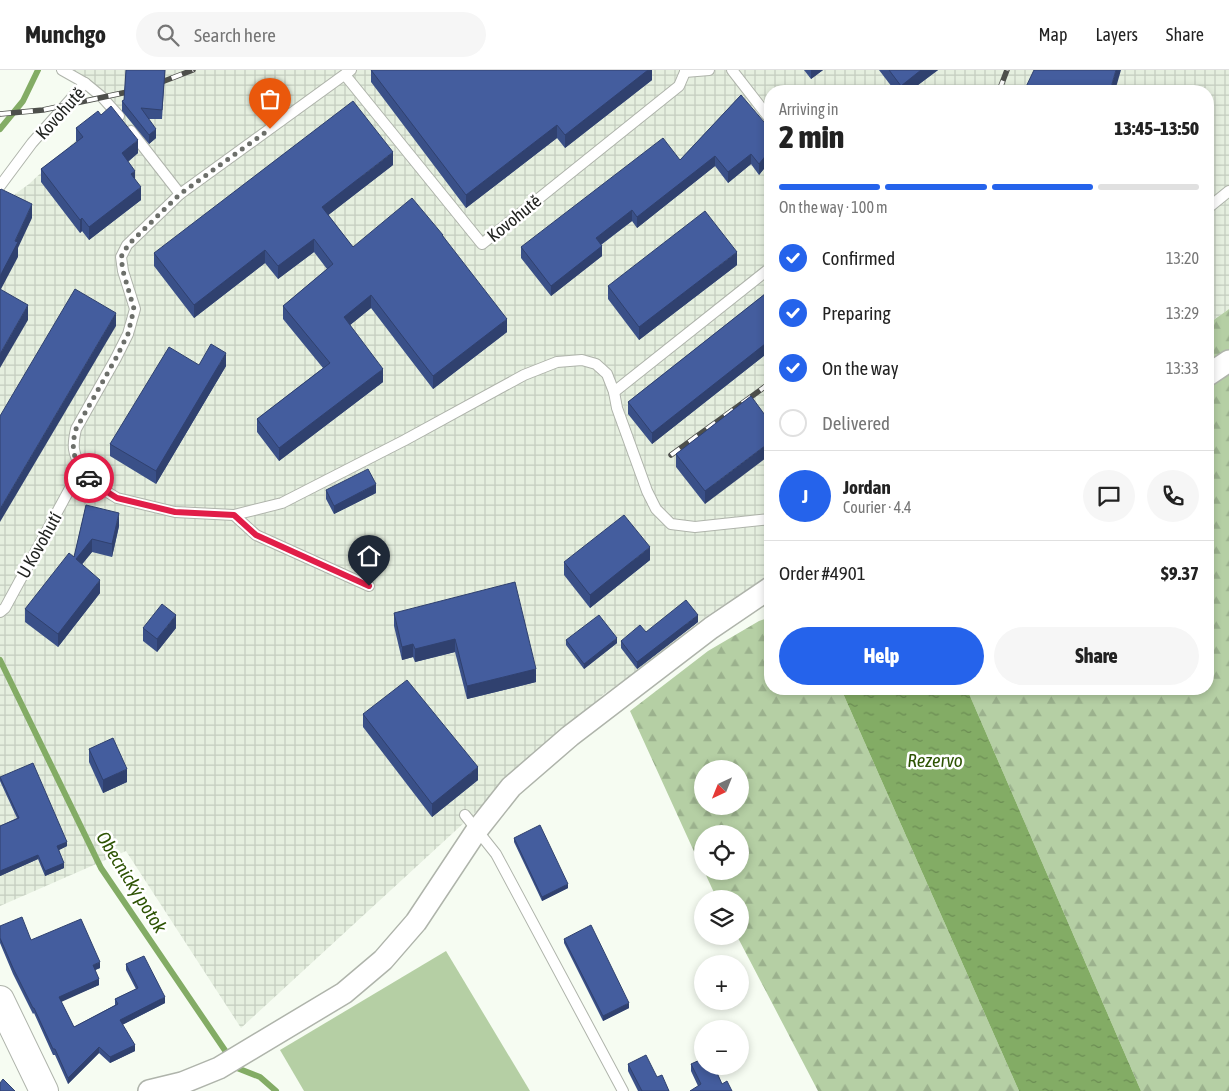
<!DOCTYPE html>
<html lang="en">
<head>
<meta charset="utf-8">
<style>
  :root { --surface:#fff; --page:#f6f6f6; --text:#222; --muted:#767676; --line:#e0e0e0; --accent:#2563eb }
  body { margin:0; font-family:"Asap Condensed",sans-serif; background:var(--page); color:var(--text); height:100vh; display:flex; flex-direction:column; font-size:19px; white-space:nowrap }
  * { box-sizing:border-box; margin:0 }
  p { font-size:16px; color:var(--muted) }
  .icon { flex:none; width:28px; height:28px; fill:none; stroke:currentColor; stroke-width:2; stroke-linecap:round; stroke-linejoin:round }
  .map { position:relative; flex:1; overflow:hidden }
  .sheet { position:absolute; left:764px; top:15px; width:450px; height:610px; display:flex; flex-direction:column; background:var(--surface); border-radius:20px; box-shadow:0 2px 8px #0003 }
  .sheet>* { flex:none }
  .needle { width:32px; rotate:223deg }
  .buttons { position:absolute; left:694px; top:690px; display:grid; gap:10px }
  .buttons a { display:grid; place-items:center; width:55px; height:55px; border-radius:50%; background:var(--surface); box-shadow:0 2px 8px #0003; font-size:25px }
  .pin { position:absolute; display:grid; place-items:center; width:42px; height:42px; color:#fff; margin:-51px -21px; border-radius:50% 50% 50% 0; rotate:-45deg; box-shadow:0 0 5px #0007 }
  .pin .icon { rotate:45deg }
  .courier { position:absolute; display:grid; place-items:center; width:50px; height:50px; margin:-25px; border:4px solid #e11d48; border-radius:50%; background:#fff; color:#222; box-shadow:0 1px 6px #0007 }
  .overview em { font-style:normal; font-weight:800 }
  .overview div { display:flex; flex-direction:column-reverse }
  .overview { display:flex; align-items:center; justify-content:space-between; height:85px; padding:0 15px }
  h1 { font-size:32px; font-weight:800; line-height:38px }
  .bar { display:grid; grid-template-columns:repeat(4,1fr); gap:8px 5px; align-content:center; height:60px; padding:0 15px }
  .bar i { height:6px; border-radius:4px; background:var(--line) }
  .bar .on { background:var(--accent) }
  .bar p { grid-column:span 4 }
  .line { display:flex; align-items:center; gap:12px; padding:0 15px; border-top:1px solid var(--line) }
  .line div { flex:1 }
  .round { display:grid; place-items:center; flex:none; width:52px; height:52px; border-radius:26px; background:var(--page) }
  ol { padding:0 15px; list-style:none }
  li { display:flex; align-items:center; gap:15px; height:55px }
  li p { margin-inline-start:auto }
  li .icon { padding:5px; border-radius:50%; background:var(--accent); color:#fff; stroke-width:4 }
  li:last-child { color:var(--muted) }
  li i { width:28px; height:28px; border:2px solid var(--line); border-radius:50% }
  .cta { display:flex; gap:10px; margin-top:auto; padding:10px 15px }
  .cta a { flex:1; height:58px; border-radius:30px; background:var(--accent); color:#fff; font-size:20px; font-weight:800; line-height:58px; text-align:center }
  .cta a+a { background:var(--page); color:var(--text) }
  header { display:flex; align-items:center; gap:30px; box-sizing:border-box; height:70px; padding:0 25px; background:var(--surface); border-bottom:1px solid var(--line) }
  header strong { font-size:24px }
  nav { display:flex; gap:28px; margin-inline-start:auto; font-size:18px }
  .search { width:350px; height:45px; background:var(--page); display:flex; align-items:center; gap:12px; box-sizing:border-box; padding:0 18px; border-radius:28px; color:var(--muted); font-size:19px }
  .map>svg:first-child { display:block }
  .industrial { fill:url(#industrial-grid) }
  .grass { fill:#b5cfa4 }
  .forest { fill:url(#forest-firs); fill-rule:evenodd }
  .water { fill:url(#water-ripples) }
  .lines { fill:none; stroke-linecap:round; stroke-linejoin:round }
  .stream { stroke:#83ac65; stroke-width:6 }
  .lane-casing { stroke:#afb4ab; stroke-width:12 }
  .street-casing { stroke:#afb4ab; stroke-width:24 }
  .secondary-casing { stroke:#afb4ab; stroke-width:30 }
  .lane { stroke:#fff; stroke-width:10 }
  .street { stroke:#fff; stroke-width:21 }
  .secondary { stroke:#fff; stroke-width:28 }
  .rail-casing { stroke:#4d4f4b; stroke-width:5.5 }
  .rail { stroke:#fff; stroke-width:4; stroke-dasharray:11; stroke-linecap:butt }
  .wall { fill:#3a5088 }
  .shaded-wall { fill:#30416f }
  .building { fill:#445d9e; stroke:#30416f }
  .done { stroke:#6c6f6a; stroke-width:5; stroke-dasharray:0 9 }
  .route { stroke:#e11d48; stroke-width:6 }
  .labels { text-anchor:middle; dominant-baseline:central; stroke-width:5; stroke-linejoin:round; paint-order:stroke }
  .street-label { font-size:18px; fill:#212320; stroke:#fff }
  .water-label { font-size:19px; font-style:italic; fill:#2d5303; stroke:#fff }
</style>
</head>
<body>
<header>
<strong>Munchgo</strong>
<div class="search"><svg class="icon" aria-label="search" viewBox="0 0 24 24"><circle cx="10" cy="10" r="6"/><path d="M15 15l6 6"/></svg>Search here</div>
<nav><a>Map</a><a>Layers</a><a>Share</a></nav>
</header>
<div class="map">
<svg width="1229" height="1021" viewBox="0 0 1229 1021">
  <defs>
    <pattern id="industrial-grid" width="8" height="8" patternUnits="userSpaceOnUse" patternTransform="scale(1.25)"><rect width="8" height="8" fill="#e5efdf"/><path d="M0 4h8M4 0v8" fill="none" stroke="#c4cdbf"/></pattern>
    <pattern id="forest-firs" width="22" height="20" patternUnits="userSpaceOnUse" patternTransform="scale(1.25)"><rect width="22" height="20" fill="#b5cfa4"/><path d="M5 1l3.5 6h-7zM16 11l3.5 6h-7z" fill="#9bb18d"/></pattern>
    <pattern id="water-ripples" width="26" height="14" patternUnits="userSpaceOnUse" patternTransform="scale(1.25)"><rect width="26" height="14" fill="#83ac65"/><path d="M2 4q2-2 4 0t4 0M15 11q2-2 4 0t4 0" fill="none" stroke="#6b8c53"/></pattern>
  </defs>
  <rect width="100%" height="100%" fill="#f6fcf2"/>
  <path class="industrial" d="M62 0H1229V239L1208 254V21H770V504L698 552 639 600 604 624 241 958 126 781 0 836V135L29 114 116 33Z"/>
  <path class="grass" d="M446 881 530 1021H304L280 980Z"/>
  <g class="forest">
    <path d="M1229 239V1021H1141L967 619H1208V254Z"/>
    <path d="M770 547V619H841L1019 1021H818L737 866H740V829H717L704 801H740V764H702V799L630 641 708 581 759 551ZM702 699H740V736H702Z"/>
  </g>
  <path class="water" d="M841 619H967L1141 1021H1019Z"/>
  <g class="lines">
    <g class="stream">
      <path d="M0 59 23 31 38 0"/>
      <path d="M0 590 101 798 237 998 260 1007 276 1021"/>
    </g>
    <defs>
      <g id="lane">
        <path d="M62 0 85 13 102 27 119 46"/>
        <path d="M732 0 770 49"/>
        <path d="M685 2 709 0"/>
        <path d="M345 5 482 174 679 16 685 2V0"/>
        <path d="M131 61 180 124"/>
        <path d="M0 116 32 73 85 13"/>
        <path d="M1208 138 1229 121"/>
        <path d="M614 322 770 198"/>
        <path d="M81 398C73 382 72 377 76 359L116 288 128 264 135 239 123 201 121 187 127 175 180 124 351 0"/>
        <path d="M234 445 282 433 405 370 524 305 557 292 582 290 596 294 607 304 614 322 617 338 647 421 656 439 671 454 695 457 770 449"/>
        <path d="M0 542 5 538 81 398 96 415 117 428 175 442 234 445 256 465 369 516"/>
        <path d="M465 745 496 784 623 1021"/>
      </g>
      <g id="street">
        <path d="M1208 305 1229 291"/>
        <path d="M149 1021 182 1013 219 998 344 923 383 890 416 852 477 760 511 717 570 666 711 558 770 518"/>
      </g>
      <path id="secondary" d="M0 930 44 1021"/>
    </defs>
    <use href="#lane" class="lane-casing"/>
    <use href="#street" class="street-casing"/>
    <use href="#secondary" class="secondary-casing"/>
    <use href="#lane" class="lane"/>
    <use href="#street" class="street"/>
    <use href="#secondary" class="secondary"/>
    <defs>
      <g id="rail">
        <path d="M999 21 1007 0"/>
        <path d="M0 44 43 40 146 18 193 0"/>
        <path d="M671 385 770 313"/>
      </g>
    </defs>
    <use href="#rail" class="rail-casing"/>
    <use href="#rail" class="rail"/>
  </g>
  <g class="wall">
    <path d="M126 0H165L162 49H148L156 68 149 74 122 41V31L124 30Z"/>
    <path d="M371 0H652V10L565 78 557 68 466 138 371 12Z"/>
    <path d="M804 0H823L811 9Z"/>
    <path d="M879 0H938L910 21H895Z"/>
    <path d="M741 25 767 95 759 105 751 94 728 113 715 96 637 158 632 151 601 175 602 186 551 226 521 188V177L680 90Z"/>
    <path d="M101 45 138 83 128 92 135 109 141 130 89 170 82 161 80 163 41 112V99L77 72 76 71V58Z"/>
    <path d="M393 95 328 145 353 177 443 166 507 262 433 319 371 238 350 255 383 312 279 391 257 362V349L323 298 283 249V236L327 199 314 182 278 209 265 193 194 248 154 196V183Z"/>
    <path d="M737 195 639 270 608 229V216Z"/>
    <path d="M770 220V291L765 285 652 374 628 344V332Z"/>
    <path d="M199 295 226 296 156 414 110 386V374Z"/>
    <path d="M751 326 705 434 676 397V384Z"/>
    <path d="M326 420 376 423 334 444 326 429Z"/>
    <path d="M86 435 119 456 112 487 92 482 82 494 100 523 58 577 25 552V539L74 487Z"/>
    <path d="M650 490 590 538 564 505V492Z"/>
    <path d="M394 543 524 549 536 612 467 629 455 582 415 592 413 587 402 590 394 556Z"/>
    <path d="M698 552 637 599 621 578V571L646 562Z"/>
    <path d="M143 558H176L157 582 143 571Z"/>
    <path d="M566 570 617 573 584 599 566 575Z"/>
    <path d="M363 644 478 710 432 747 363 657Z"/>
    <path d="M89 679 127 712 103 723 89 692Z"/>
    <path d="M0 707 67 776 59 780 64 798 45 806 38 789 0 806V756L17 748 0 711Z"/>
    <path d="M514 768 568 818 542 831 514 772Z"/>
    <path d="M0 856 31 870 100 898 95 900 99 915 61 931 74 957 115 935V929L136 919 126 900V894L165 933 122 955 135 981 110 993 99 983 68 1014 55 985H53L34 943 33 944 13 904 0 873Z"/>
    <path d="M564 869 629 938 603 951 564 873Z"/>
    <path d="M628 994 657 1007 669 1021H638L628 1001Z"/>
    <path d="M691 994 722 1014 698 1016 691 1001Z"/>
  </g>
  <g class="shaded-wall">
    <path d="M648 0H652V10L565 78V65Z"/>
    <path d="M811 0H823L811 9Z"/>
    <path d="M921 0H938L910 21H901V16Z"/>
    <path d="M1116 0H1121L1115 21H1110Z"/>
    <path d="M557 55V68L466 138V125Z"/>
    <path d="M156 59V68L149 74V65Z"/>
    <path d="M138 70V83L122 96V83Z"/>
    <path d="M770 73V84L767 95 759 105V94Z"/>
    <path d="M393 82V95L322 150V137Z"/>
    <path d="M751 84V94L728 113V102Z"/>
    <path d="M715 86V96L637 158V147Z"/>
    <path d="M135 101V114L131 104Z"/>
    <path d="M141 117V130L89 170V157Z"/>
    <path d="M32 134V148L18 178V187L0 221V206L15 171Z"/>
    <path d="M632 140V151L596 178V168Z"/>
    <path d="M82 148V161L80 163V150Z"/>
    <path d="M314 169V182L278 209V196Z"/>
    <path d="M602 176V186L551 226V216Z"/>
    <path d="M265 180V193L194 248V235Z"/>
    <path d="M737 182V195L639 270V257Z"/>
    <path d="M371 225V238L344 260V247Z"/>
    <path d="M28 235V250L0 298V284Z"/>
    <path d="M116 243V256L0 452V439Z"/>
    <path d="M507 249V262L433 319V306Z"/>
    <path d="M765 274V285L652 374V363Z"/>
    <path d="M226 283V296L156 414V401Z"/>
    <path d="M383 299V312L279 391V378Z"/>
    <path d="M770 372V385L705 434V421Z"/>
    <path d="M376 414V423L334 444V436Z"/>
    <path d="M119 443V456L112 487V474Z"/>
    <path d="M92 469V482L76 502V489Z"/>
    <path d="M650 477V490L590 538V525Z"/>
    <path d="M100 510V523L58 577V564Z"/>
    <path d="M176 545V558L157 582V569Z"/>
    <path d="M698 545V552L637 599V592Z"/>
    <path d="M617 568V573L584 599V594Z"/>
    <path d="M455 569V582L415 592V579Z"/>
    <path d="M413 574V587L402 590V577Z"/>
    <path d="M536 599V612L467 629V616Z"/>
    <path d="M478 697V710L432 747V734Z"/>
    <path d="M127 699V712L103 723V710Z"/>
    <path d="M67 772V776L57 781V776Z"/>
    <path d="M38 785V789L0 806V801Z"/>
    <path d="M64 793V798L45 806V801Z"/>
    <path d="M568 814V818L542 831V827Z"/>
    <path d="M100 892V898L93 901V895Z"/>
    <path d="M99 909V915L59 933V927Z"/>
    <path d="M165 927V933L120 956V950Z"/>
    <path d="M629 933V938L603 951V946Z"/>
    <path d="M135 975V981L110 993V987Z"/>
    <path d="M99 977V983L68 1014V1008Z"/>
  </g>
  <g class="building">
    <path d="M126 0H165L162 40 141 38 156 59 149 65 122 31 124 30Z"/>
    <path d="M371 0H648L565 65 557 55 466 125Z"/>
    <path d="M889 0H921L901 16Z"/>
    <path d="M1034 0H1116L1110 21H1024Z"/>
    <path d="M741 25 770 59V73L767 84 759 94 751 84 728 102 715 86 637 147 632 140 596 168 602 176 551 216 521 177 663 68 680 90Z"/>
    <path d="M353 31 393 82 322 137 353 177 412 128 443 165H442L507 249 433 306 371 225 344 247 383 299 279 378 257 349 330 293 283 236 333 194 314 169 278 196 265 180 194 235 154 183Z"/>
    <path d="M111 36 138 70 122 83 135 101 131 104 141 117 89 157 82 148 80 150 41 99 83 67 76 58 98 41 101 45Z"/>
    <path d="M1 119 32 134 15 171 18 172 0 206V120Z"/>
    <path d="M705 141 737 182 639 257 608 216Z"/>
    <path d="M0 219 28 235 0 284Z"/>
    <path d="M75 219 116 243 0 439V346Z"/>
    <path d="M770 220V280L765 274 652 363 628 332Z"/>
    <path d="M211 274 226 283 156 401 110 374 169 277 199 295Z"/>
    <path d="M751 326 770 352V372L705 421 676 384Z"/>
    <path d="M368 399 376 414 334 436 326 420Z"/>
    <path d="M86 435 119 443 112 474 92 469 76 489 100 510 58 564 25 539 69 483 74 487Z"/>
    <path d="M624 445 650 477 590 525 564 492Z"/>
    <path d="M515 512 536 599 467 616 455 569 415 579 413 574 402 577 394 543Z"/>
    <path d="M686 530 698 545 637 592 621 571 640 555 646 562Z"/>
    <path d="M162 534 176 545 157 569 143 558Z"/>
    <path d="M599 545 617 568 584 594 566 570Z"/>
    <path d="M407 610 478 697 432 734 363 644Z"/>
    <path d="M113 668 127 699 103 710 89 679Z"/>
    <path d="M33 693 67 772 57 776 64 793 45 801 38 785 0 801V756L19 748 0 707Z"/>
    <path d="M540 755 568 814 542 827 514 768Z"/>
    <path d="M22 847 31 870 81 849 100 892 93 895 99 909 59 927 74 957 118 934 115 929 138 918 126 894 144 886 165 927 120 950 135 975 110 987 99 977 68 1008 55 979H53L34 938H33L13 898 0 868V856Z"/>
    <path d="M591 855 629 933 603 946 564 869Z"/>
    <path d="M646 985 657 1007 662 1005 669 1021H642L628 994Z"/>
    <path d="M702 989V996H714L722 1014 727 1011 732 1021H690L701 1014 691 994Z"/>
    <path d="M3 1009 15 1021H0V1013Z"/>
  </g>
  <g class="lines">
    <path class="done" d="M89 408C74 391 70 381 76 359L116 288 128 264 131 251 134 239 123 201 121 187 128 175 180 124 270 59"/>
    <path class="route" d="M89 408 96 415 117 428 175 442 234 445 256 465 369 516"/>
  </g>
  <g class="labels">
    <g class="street-label">
      <text transform="translate(60 43) rotate(-48)">Kovohutě</text>
      <text transform="translate(514 148) rotate(-39)">Kovohutě</text>
      <text transform="translate(39 475) rotate(-61)">U Kovohutí</text>
    </g>
    <g class="water-label">
      <text x="935" y="690">Rezervo</text>
      <text transform="translate(132 812) rotate(58)">Obecnický potok</text>
    </g>
  </g>
</svg>
<div class="buttons">
<a><svg class="needle" viewBox="-14 -14 28 28"><path d="M0-13l5 13h-10z" fill="#e53935"/><path d="M0 13l5-13h-10z" fill="#767676"/></svg></a>
<a><svg class="icon" aria-label="locate" viewBox="0 0 24 24"><circle cx="12" cy="12" r="6"/><path d="M12 2v4M12 18v4M2 12h4M18 12h4"/></svg></a>
<a><svg class="icon" aria-label="layers" viewBox="0 0 24 24"><path d="M12 4l9 5-9 5-9-5zM3 14l9 5 9-5"/></svg></a>
<a>+</a>
<a>−</a>
</div>
<div class="pin" style="left:270px;top:59px;background:#ea580c"><svg class="icon" aria-label="bag" viewBox="0 0 24 24"><path d="M5 8h14l-1 12H6zM9 8a3 3 0 0 1 6 0"/></svg></div>
<div class="pin" style="left:369px;top:516px;background:#1f2937"><svg class="icon" aria-label="home" viewBox="0 0 24 24"><path d="M3 11l9-7 9 7M6 9v11h12V9"/></svg></div>
<div class="courier" style="left:89px;top:408px"><svg class="icon" aria-label="car" viewBox="0 0 24 24"><path d="M5 17H2v-5l4-1 3-4h7l3 4 3 1v5h-3M9 17h6M6 11h13"/><circle cx="7" cy="17" r="2"/><circle cx="17" cy="17" r="2"/></svg></div>
<section class="sheet">
<div class="overview"><div><h1>2 min</h1><p>Arriving in</p></div><em>13:45–13:50</em></div>
<div class="bar"><i class="on"></i><i class="on"></i><i class="on"></i><i></i><p>On the way · 100 m</p></div>
<ol>
<li><svg class="icon" aria-label="check" viewBox="0 0 24 24"><path d="M5 12l5 5 9-10"/></svg>Confirmed<p>13:20</p></li>
<li><svg class="icon" aria-label="check" viewBox="0 0 24 24"><path d="M5 12l5 5 9-10"/></svg>Preparing<p>13:29</p></li>
<li><svg class="icon" aria-label="check" viewBox="0 0 24 24"><path d="M5 12l5 5 9-10"/></svg>On the way<p>13:33</p></li>
<li><i></i>Delivered</li>
</ol>
<div class="line" style="height:90px"><b class="round" style="background:var(--accent);color:#fff">J</b><div><b>Jordan</b><p>Courier · 4.4</p></div><a class="round"><svg class="icon" aria-label="chat" viewBox="0 0 24 24"><path d="M4 5h16v11H9l-5 4z"/></svg></a><a class="round"><svg class="icon" aria-label="phone" viewBox="0 0 24 24"><path d="M5 4h4l2 5-3 2q2 4 5 5l2-3 5 2v4C11 20 4 13 5 4z"/></svg></a></div>
<div class="line" style="height:65px"><div>Order #4901</div><b>$9.37</b></div>
<div class="cta"><a>Help</a><a>Share</a></div>
</section>
</div>
</body>
</html>
